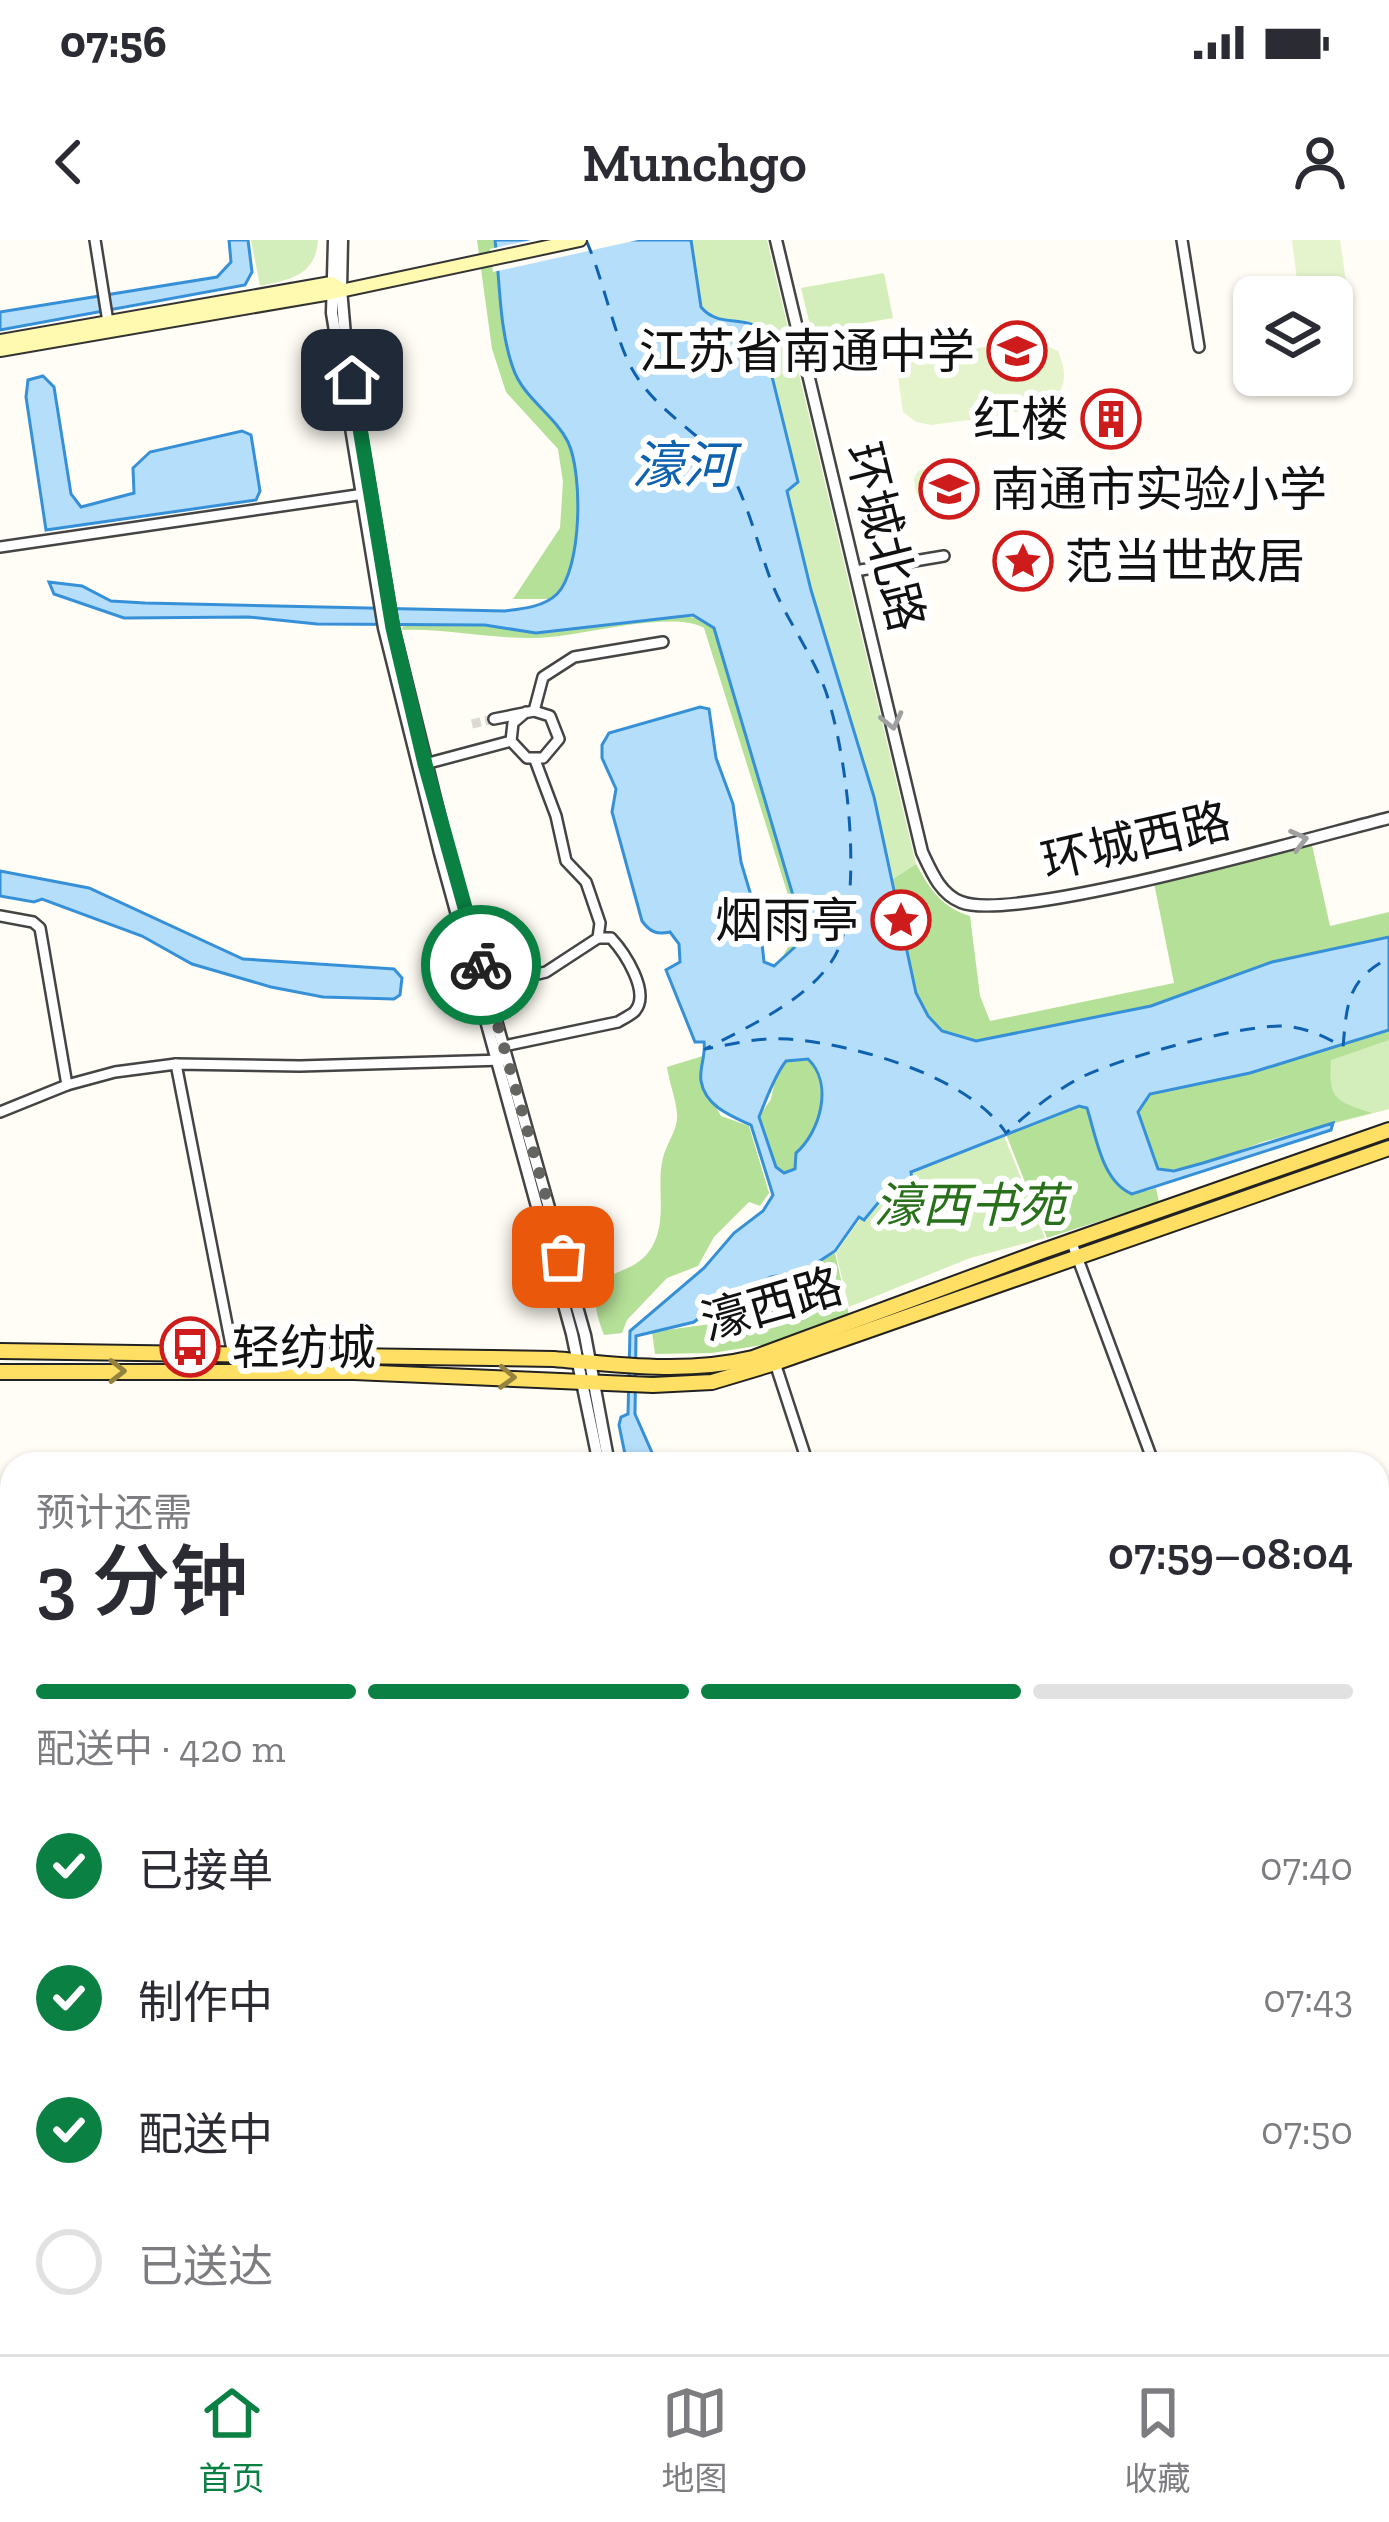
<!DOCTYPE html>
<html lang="zh">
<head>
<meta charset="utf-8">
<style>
  :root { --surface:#fff; --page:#f2f2f3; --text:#2b2b33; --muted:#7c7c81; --line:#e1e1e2; --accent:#0b8043 }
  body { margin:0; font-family:"Zilla Slab","Noto Sans SC",serif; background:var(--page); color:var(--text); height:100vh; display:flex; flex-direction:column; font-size:45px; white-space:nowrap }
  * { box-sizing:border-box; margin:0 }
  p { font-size:39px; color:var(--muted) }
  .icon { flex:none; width:66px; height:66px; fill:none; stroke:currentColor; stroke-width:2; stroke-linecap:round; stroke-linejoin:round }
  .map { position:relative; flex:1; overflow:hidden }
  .details { position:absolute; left:0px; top:1212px; width:1389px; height:903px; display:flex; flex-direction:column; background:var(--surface); border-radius:36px 36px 0 0; box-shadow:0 3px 9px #0004 }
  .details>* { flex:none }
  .tools { position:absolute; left:1233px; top:36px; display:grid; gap:24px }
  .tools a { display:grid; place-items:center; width:120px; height:120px; border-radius:18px; background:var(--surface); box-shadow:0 3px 9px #0004; font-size:60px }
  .pin { position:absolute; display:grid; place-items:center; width:102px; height:102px; color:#fff; margin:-51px; border-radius:24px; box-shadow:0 6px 18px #0006 }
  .courier { position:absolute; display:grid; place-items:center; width:120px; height:120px; margin:-60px; border:9px solid #0b8043; border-radius:50%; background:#fff; color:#222; box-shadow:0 3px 15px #0007 }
  .summary em { font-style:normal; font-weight:600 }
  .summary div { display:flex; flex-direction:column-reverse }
  .summary { display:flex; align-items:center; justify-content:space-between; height:204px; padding:0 36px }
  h1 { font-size:78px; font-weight:600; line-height:90px }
  .bar { display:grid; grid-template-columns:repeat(4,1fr); gap:18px 12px; align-content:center; height:144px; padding:0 36px }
  .bar i { height:15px; border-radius:9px; background:var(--line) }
  .bar .on { background:var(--accent) }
  .bar p { grid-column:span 4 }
  ol { padding:0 36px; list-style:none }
  li { display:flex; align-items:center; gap:36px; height:132px }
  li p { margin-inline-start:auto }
  li .icon { padding:12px; border-radius:50%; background:var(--accent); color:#fff; stroke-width:4 }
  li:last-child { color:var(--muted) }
  li i { width:66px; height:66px; border:6px solid var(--line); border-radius:50% }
  .status { display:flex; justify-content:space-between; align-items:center; height:84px; padding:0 60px; background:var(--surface); direction:ltr }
  .status svg { height:33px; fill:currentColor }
  header { display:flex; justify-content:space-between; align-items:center; height:156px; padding:0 36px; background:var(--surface); font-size:54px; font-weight:600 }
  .menu { display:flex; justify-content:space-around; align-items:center; height:168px; border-top:3px solid var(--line); background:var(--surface); font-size:33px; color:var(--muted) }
  .menu a { display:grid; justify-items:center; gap:6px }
  .menu .on { color:var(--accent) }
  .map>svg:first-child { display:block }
  .green { fill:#d3eeba }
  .forest { fill:#b5e098 }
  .pitch { fill:#e5f4cd }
  .water { fill:#b5defb; stroke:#3690d8; stroke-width:3; fill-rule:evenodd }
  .pier { fill:#fffdf5 }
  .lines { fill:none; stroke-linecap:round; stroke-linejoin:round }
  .ferry { stroke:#0e61af; stroke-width:3; stroke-dasharray:15 12; stroke-linecap:butt }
  .minor-tunnel { stroke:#dbdad3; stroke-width:9; stroke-dasharray:9 4.5; stroke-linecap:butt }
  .minor-casing { stroke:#444; stroke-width:14 }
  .tertiary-casing { stroke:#444; stroke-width:15 }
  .secondary-casing { stroke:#333; stroke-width:16 }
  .primary-casing { stroke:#222; stroke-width:18 }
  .minor { stroke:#fff; stroke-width:9 }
  .tertiary { stroke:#fff; stroke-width:10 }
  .secondary { stroke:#fffab0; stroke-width:12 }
  .primary { stroke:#ffe065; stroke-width:14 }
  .oneway { stroke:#a0a0a0 }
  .oneway2 { stroke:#94833f }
  .done { stroke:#646461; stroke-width:12; stroke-dasharray:0 21.6 }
  .route { stroke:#0b8043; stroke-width:15 }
  .labels { text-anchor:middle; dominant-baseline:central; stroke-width:12; stroke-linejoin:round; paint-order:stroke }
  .poi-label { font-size:48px; fill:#111; stroke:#fff; text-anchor:end }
  .street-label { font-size:48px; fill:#111; stroke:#fff }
  .park-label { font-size:48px; font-style:italic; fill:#28701a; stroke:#fff }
  .water-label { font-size:51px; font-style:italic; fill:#0e61af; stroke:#fff }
</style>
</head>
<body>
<div class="status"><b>07:56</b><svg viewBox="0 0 49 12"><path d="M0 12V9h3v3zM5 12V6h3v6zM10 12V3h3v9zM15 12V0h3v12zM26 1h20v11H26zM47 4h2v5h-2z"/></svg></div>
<header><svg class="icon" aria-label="back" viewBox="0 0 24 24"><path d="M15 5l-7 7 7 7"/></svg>Munchgo<svg class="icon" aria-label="person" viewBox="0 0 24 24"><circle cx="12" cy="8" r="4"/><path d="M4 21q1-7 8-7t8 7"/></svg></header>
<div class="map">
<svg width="1389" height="2114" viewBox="0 0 1389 2114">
  <rect width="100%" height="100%" fill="#fffdf5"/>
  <g class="green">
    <path d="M251 0H318C316 35 290 40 260 46Z"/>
    <path d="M692 0H767L916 624 893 639 874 557 811 350 748 81 716 79 701 67Z"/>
    <path d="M884 33 893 78 858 84 861 106 817 115 801 48Z"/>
    <path d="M1389 790V869L1267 901 1150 854Z"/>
    <path d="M1004 896 1045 998 970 1018 849 1067 836 1013 860 979 864 982 891 952 913 940 912 933Z"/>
  </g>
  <g class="forest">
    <path d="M477 0H495C500 41 499 92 514 130 524 157 551 173 565 197 586 232 583 331 551 359H513L560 288 563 242 558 209 506 152 492 109Z"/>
    <path d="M675 375 705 379 716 392 802 680 796 706 783 716 793 698 795 677 704 388C671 369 576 398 535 398 491 399 446 388 402 390L403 386 485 385 536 393Z"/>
    <path d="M1312 605 1330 686 1389 672V697L1273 722 1151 766 975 801 942 791 927 776 916 753 893 639 916 624C930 649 941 667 970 676L980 756 990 781 1174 743 1154 643Z"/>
    <path d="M1389 790V800L1331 820C1328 860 1336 861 1372 873 1337 882 1303 890 1269 900 1233 911 1196 933 1158 929L1138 872 1150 854 1250 833Z"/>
    <path d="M706 815 701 841 721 876 749 886 769 953 760 966 749 962 714 997 698 1026 667 1038 627 1080 622 1093 604 1095C573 1015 632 1049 654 1003 667 976 656 945 663 918 666 904 679 888 677 874 676 858 669 843 667 827Z"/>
    <path d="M808 819C833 845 820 892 796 913L795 929 784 933 776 927 759 877 771 859 777 831 786 821Z"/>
    <path d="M1079 866 1087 868 1104 922 1147 951 1156 948 1159 962 1047 998 1006 894Z"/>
    <path d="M835 1013 849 1075 775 1103 712 1113 655 1114 652 1092 718 1083 750 1056Z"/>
  </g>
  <g class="pitch">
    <path d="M1292 0H1340L1346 42 1298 48Z"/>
    <path d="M1032 99 1058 111C1063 124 1067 135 1061 149 1048 175 960 180 932 185L916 182 903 172 898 137 907 124 918 118Z"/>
    <path d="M956 220 969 234 961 254 928 260 916 253 914 238 918 231Z"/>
  </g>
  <g class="water">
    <path d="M229 0H248L252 32 245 45 0 90V72L217 37 231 22Z"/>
    <path d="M495 0H691L701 67C717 87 741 76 760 88L798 242 787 251 811 350 874 557 916 753 928 776 942 791 976 801 1151 766 1272 722 1389 697V790L1250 833 1150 854 1138 872 1158 929 1174 931 1203 923 1333 883 1331 890 1132 954C1102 942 1096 896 1087 868L1079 866 911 932 912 939 888 951 864 980 859 977 835 1011 815 1024 799 1032 771 1037 714 1066 694 1082 636 1096 635 1174 657 1224H627L619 1185 621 1177 628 1174 630 1091 704 1028 734 993 763 971 773 955 751 885C731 876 705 866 701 841 699 829 706 815 704 802H695L666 730 680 722 679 704 670 692C657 695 650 692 642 681L612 572 616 549 602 518V505L609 493 700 467 709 469 716 518 733 564 741 622 752 659 748 670 762 703 764 722 774 726 796 706 802 686 714 388 693 375 536 393 485 385 317 384 248 377 124 378 54 354 49 342 82 346 111 361 145 363 505 371C521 369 544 367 557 354 582 328 583 234 568 202 554 174 523 158 513 128 499 89 500 41 495 0ZM808 819C834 844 820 892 796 913L795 929 784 933 776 927 759 877C764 864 777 832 786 821Z"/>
    <path d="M43 136 54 147 71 254 81 267 134 253 133 228 150 212 242 191 251 195 260 251 256 260 46 290 26 157 28 140Z"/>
    <path d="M0 631 89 648 243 719 394 729 402 738 400 755 394 759 323 757 271 747 192 724 142 696 42 659 34 662 0 656Z"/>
  </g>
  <path class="pier" d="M531 0H638L493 32 490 9Z"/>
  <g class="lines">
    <path class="ferry" d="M586 0C603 38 614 96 632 129 648 157 670 174 695 195 703 202 716 209 722 218 747 255 757 305 773 346 788 382 813 415 826 452 847 514 862 643 840 705 822 754 748 787 705 809 732 804 760 797 788 799 854 804 969 836 1006 893 1029 872 1054 851 1082 837 1120 818 1240 785 1282 786 1305 787 1324 796 1343 807 1347 763 1347 740 1389 718"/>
    <path class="minor-tunnel" d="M472 484 494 479"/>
    <defs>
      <g id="minor">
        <path d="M95 0 108 82"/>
        <path d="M1182 0 1199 107"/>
        <path d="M0 307 364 254"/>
        <path d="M855 331 944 316"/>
        <path d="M534 471 543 437 574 417 663 402"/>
        <path d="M494 479 534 471 550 476 559 499 543 518H527L511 501 513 483 526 472"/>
        <path d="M425 524 511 501"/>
        <path d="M0 676 33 682 40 688 67 845"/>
        <path d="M487 746 546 732 598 698 600 683 586 642 566 621 556 576 535 520"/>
        <path d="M504 806 618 782C621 780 633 774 635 771 651 752 624 712 611 698H598"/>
        <path d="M176 824 233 1115"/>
        <path d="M0 872 67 845 115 832 176 824 300 826 503 820"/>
        <path d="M1072 1003 1154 1224"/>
        <path d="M775 1123 808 1224"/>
        <path d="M1377 1344 1389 1339"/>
        <path d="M0 1433 12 1497"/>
        <path d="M0 1543 12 1541"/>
        <path d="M0 1878 12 1876"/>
        <path d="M1377 1880 1389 1871"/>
        <path d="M100 2103 102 2114"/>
        <path d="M883 2103 893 2114"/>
        <path d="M1142 2103 1148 2114"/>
        <path d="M445 2114 654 2112 681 2103"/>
        <path d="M969 2114 996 2103"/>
      </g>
      <g id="tertiary">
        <path d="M334 0 332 73 384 388 440 613 572 1094 599 1224"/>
        <path d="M342 0 341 49 346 107 393 388 448 611 585 1095 609 1224"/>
        <path d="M776 0 922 612C931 631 940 654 961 662 1015 684 1316 596 1389 578"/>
        <path d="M540 2114 541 2103"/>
      </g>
      <g id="secondary">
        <path d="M0 101 331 43 341 49"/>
        <path d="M0 110 331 53 580 0"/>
        <path d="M1377 2055 1389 2051"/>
        <path d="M1209 2114 1240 2103"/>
      </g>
      <g id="primary">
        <path d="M0 1111 554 1119C621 1125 686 1134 753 1118L1040 1012 1389 890"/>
        <path d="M0 1132H354L653 1145 712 1142 775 1123 1389 908"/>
      </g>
    </defs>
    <use href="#minor" class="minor-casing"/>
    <use href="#tertiary" class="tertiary-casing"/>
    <use href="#secondary" class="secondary-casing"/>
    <use href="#primary" class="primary-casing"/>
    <use href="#minor" class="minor"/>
    <use href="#tertiary" class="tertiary"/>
    <use href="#secondary" class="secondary"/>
    <use href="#primary" class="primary"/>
  </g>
  <defs><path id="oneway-chevron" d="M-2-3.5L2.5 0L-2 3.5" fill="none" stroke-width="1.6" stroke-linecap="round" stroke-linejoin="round" transform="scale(3)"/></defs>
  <g class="oneway">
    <use href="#oneway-chevron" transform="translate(892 481) rotate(77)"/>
    <use href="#oneway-chevron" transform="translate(1299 600) rotate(-14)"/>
  </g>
  <g class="oneway2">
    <use href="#oneway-chevron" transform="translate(117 1131)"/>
    <use href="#oneway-chevron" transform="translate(507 1137) rotate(2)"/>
  </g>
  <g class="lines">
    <path class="done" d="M481 725 563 1017"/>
    <path class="route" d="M352 140 393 388 425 524 481 725"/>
  </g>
  <defs>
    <symbol id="school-ring" viewBox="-11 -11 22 22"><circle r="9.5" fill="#fff" stroke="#ce1c1d" stroke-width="1.5"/><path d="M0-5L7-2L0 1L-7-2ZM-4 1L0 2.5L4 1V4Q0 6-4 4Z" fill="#ce1c1d"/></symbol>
    <symbol id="building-ring" viewBox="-11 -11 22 22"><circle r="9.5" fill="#fff" stroke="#ce1c1d" stroke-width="1.5"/><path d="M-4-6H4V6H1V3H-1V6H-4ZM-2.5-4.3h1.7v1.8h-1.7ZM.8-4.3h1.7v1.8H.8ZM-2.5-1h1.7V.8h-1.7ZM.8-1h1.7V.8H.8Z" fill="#ce1c1d"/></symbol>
    <symbol id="sight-ring" viewBox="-11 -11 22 22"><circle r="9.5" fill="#fff" stroke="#ce1c1d" stroke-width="1.5"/><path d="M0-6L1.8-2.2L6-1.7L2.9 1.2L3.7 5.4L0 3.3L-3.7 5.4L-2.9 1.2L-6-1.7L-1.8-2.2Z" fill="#ce1c1d"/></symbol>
    <symbol id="bus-ring" viewBox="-11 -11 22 22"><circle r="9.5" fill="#fff" stroke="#ce1c1d" stroke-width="1.5"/><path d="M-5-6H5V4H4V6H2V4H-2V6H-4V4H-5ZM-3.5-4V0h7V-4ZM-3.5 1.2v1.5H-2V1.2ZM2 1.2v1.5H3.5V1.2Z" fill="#ce1c1d"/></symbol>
  </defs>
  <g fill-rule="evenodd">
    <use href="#school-ring" x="984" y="78" width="66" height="66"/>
    <use href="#building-ring" x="1078" y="146" width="66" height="66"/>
    <use href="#school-ring" x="916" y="216" width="66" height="66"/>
    <use href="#sight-ring" x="990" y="288" width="66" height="66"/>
    <use href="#sight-ring" x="868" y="647" width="66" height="66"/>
    <use href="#bus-ring" x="157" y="1074" width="66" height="66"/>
  </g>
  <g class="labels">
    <g class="poi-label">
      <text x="975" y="111">江苏省南通中学</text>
      <text x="1069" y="179">红楼</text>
      <text x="991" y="249" text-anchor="start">南通市实验小学</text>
      <text x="1065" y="321" text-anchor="start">范当世故居</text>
      <text x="859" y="680">烟雨亭</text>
      <text x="232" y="1107" text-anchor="start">轻纺城</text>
    </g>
    <g class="street-label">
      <text transform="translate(885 297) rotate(76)">环城北路</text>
      <text transform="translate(1136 601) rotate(-13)">环城西路</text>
      <text transform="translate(772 1064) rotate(-16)">濠西路</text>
    </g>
    <g class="park-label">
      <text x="970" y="965">濠西书苑</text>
    </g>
    <g class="water-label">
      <text x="683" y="225">濠河</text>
    </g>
  </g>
</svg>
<div class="tools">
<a><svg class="icon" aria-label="layers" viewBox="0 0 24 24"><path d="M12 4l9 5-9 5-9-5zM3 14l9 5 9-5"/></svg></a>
</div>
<div class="pin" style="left:563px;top:1017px;background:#ea580c"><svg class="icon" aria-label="bag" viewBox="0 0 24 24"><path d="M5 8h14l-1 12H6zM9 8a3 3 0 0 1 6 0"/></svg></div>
<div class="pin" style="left:352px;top:140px;background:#1f2937"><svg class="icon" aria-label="home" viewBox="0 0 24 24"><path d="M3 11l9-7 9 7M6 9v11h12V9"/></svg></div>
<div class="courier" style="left:481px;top:725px"><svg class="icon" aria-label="bike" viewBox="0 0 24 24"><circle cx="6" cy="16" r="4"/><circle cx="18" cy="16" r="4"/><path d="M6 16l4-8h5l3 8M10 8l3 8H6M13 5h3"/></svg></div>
<section class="details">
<div class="summary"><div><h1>3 分钟</h1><p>预计还需</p></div><em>07:59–08:04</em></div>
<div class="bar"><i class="on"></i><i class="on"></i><i class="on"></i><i></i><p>配送中 · 420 m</p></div>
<ol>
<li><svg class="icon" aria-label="check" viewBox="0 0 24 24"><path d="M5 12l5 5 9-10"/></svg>已接单<p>07:40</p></li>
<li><svg class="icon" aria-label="check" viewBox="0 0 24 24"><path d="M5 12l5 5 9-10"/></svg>制作中<p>07:43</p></li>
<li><svg class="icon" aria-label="check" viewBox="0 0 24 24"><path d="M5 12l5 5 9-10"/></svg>配送中<p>07:50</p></li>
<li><i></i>已送达</li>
</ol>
</section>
</div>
<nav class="menu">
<a class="on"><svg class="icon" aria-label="home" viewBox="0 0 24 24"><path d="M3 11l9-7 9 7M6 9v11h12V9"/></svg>首页</a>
<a><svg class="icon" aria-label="map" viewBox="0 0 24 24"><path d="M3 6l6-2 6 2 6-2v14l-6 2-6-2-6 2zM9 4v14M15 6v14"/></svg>地图</a>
<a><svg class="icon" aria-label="saved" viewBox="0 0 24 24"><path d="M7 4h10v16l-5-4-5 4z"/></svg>收藏</a>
</nav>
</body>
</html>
